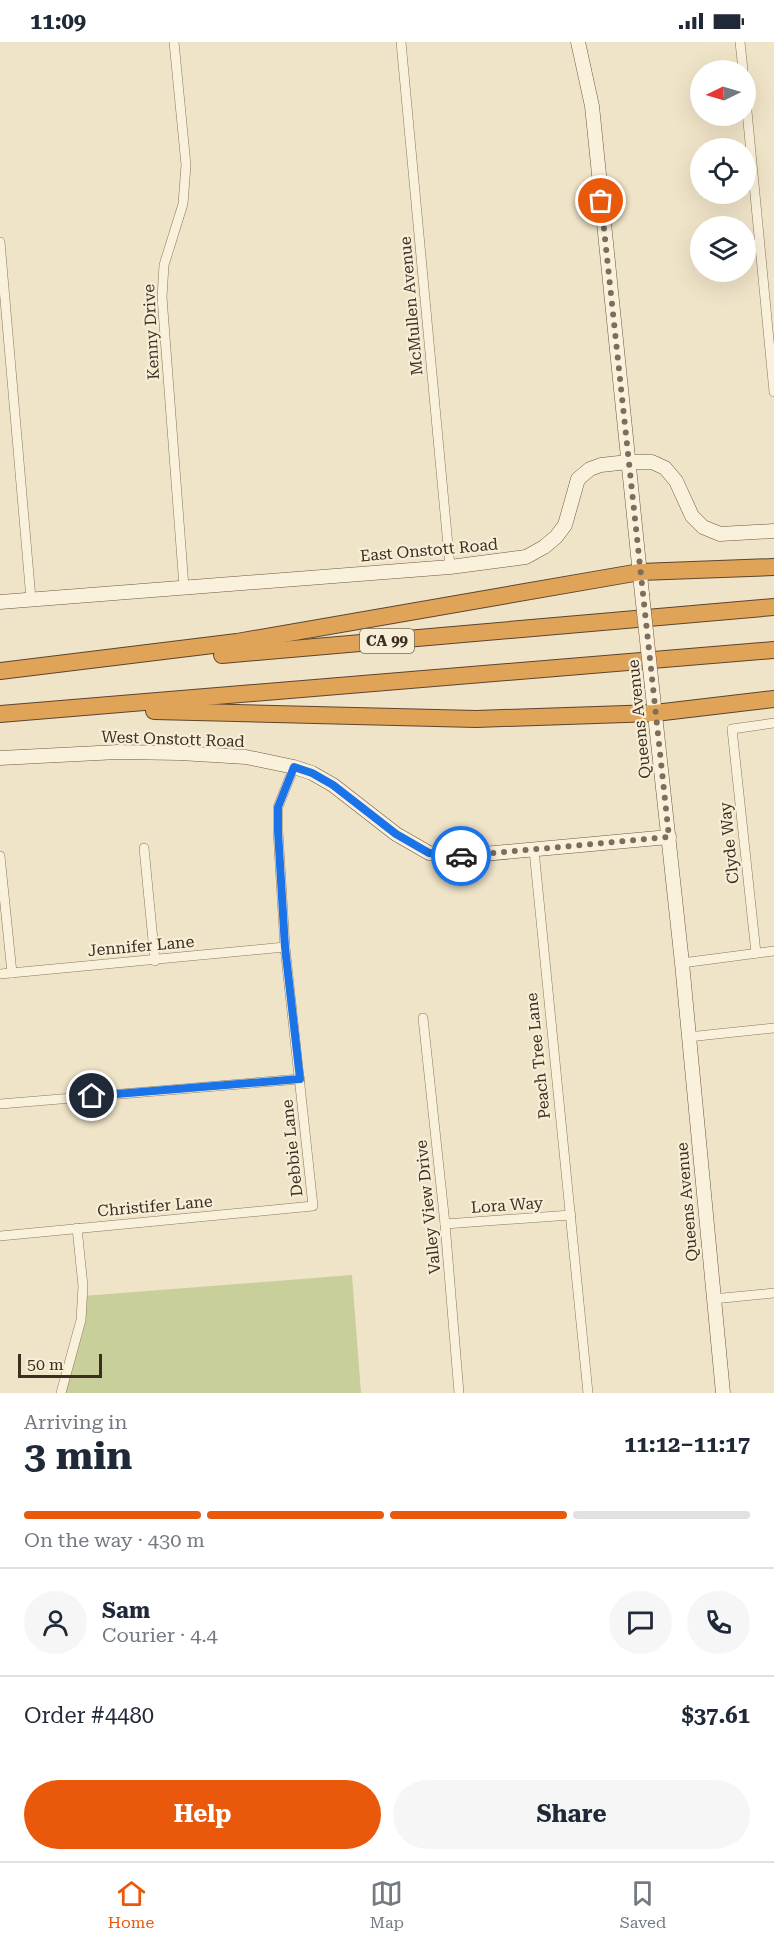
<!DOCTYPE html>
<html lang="en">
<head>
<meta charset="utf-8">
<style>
  :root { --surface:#fff; --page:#f6f6f7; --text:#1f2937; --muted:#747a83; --line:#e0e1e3; --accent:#ea580c }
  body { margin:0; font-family:"Roboto Serif",serif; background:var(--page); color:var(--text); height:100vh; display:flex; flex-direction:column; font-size:22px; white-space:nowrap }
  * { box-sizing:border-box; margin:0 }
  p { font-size:20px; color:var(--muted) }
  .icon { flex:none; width:33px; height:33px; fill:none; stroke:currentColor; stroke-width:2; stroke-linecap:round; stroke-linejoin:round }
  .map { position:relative; height:1351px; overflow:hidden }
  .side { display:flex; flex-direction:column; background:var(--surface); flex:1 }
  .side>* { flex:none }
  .needle { width:39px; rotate:265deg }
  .buttons { position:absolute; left:690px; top:18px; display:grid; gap:12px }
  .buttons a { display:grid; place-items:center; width:66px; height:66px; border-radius:50%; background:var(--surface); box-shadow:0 6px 24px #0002; font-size:30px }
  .scale { position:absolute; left:18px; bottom:15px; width:84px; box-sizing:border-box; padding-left:6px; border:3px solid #3d2e20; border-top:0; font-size:16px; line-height:21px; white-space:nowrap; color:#3d2e20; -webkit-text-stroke:4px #f7eed8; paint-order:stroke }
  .pin { position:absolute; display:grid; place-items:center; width:51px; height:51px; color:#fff; margin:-26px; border:3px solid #fff; border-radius:50%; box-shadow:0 2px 6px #0007 }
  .courier { position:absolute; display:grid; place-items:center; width:60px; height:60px; margin:-30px; border:4px solid #1a73e8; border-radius:50%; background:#fff; color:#222; box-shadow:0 2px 8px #0007 }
  .overview em { font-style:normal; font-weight:700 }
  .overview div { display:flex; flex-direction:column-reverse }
  .overview { display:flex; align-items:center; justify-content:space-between; height:102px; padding:0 24px }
  h1 { font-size:39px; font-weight:700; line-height:45px }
  .bar { display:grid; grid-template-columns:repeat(4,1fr); gap:9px 6px; align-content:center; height:72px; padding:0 24px }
  .bar i { height:8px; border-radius:4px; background:var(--line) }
  .bar .active { background:var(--accent) }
  .bar p { grid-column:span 4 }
  .line { display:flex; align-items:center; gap:15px; padding:0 24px; border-top:2px solid var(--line) }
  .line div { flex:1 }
  .round { display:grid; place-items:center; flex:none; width:63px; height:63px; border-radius:32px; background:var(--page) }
  .action { display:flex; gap:12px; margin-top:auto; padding:12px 24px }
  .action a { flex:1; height:69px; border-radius:36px; background:var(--accent); color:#fff; font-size:24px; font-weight:700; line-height:69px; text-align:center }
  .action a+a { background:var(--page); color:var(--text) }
  .status { display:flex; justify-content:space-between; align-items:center; height:42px; padding:0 30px; background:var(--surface); direction:ltr }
  .status svg { height:16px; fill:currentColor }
  .menu { display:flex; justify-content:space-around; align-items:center; height:84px; border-top:2px solid var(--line); background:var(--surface); font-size:16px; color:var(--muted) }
  .menu a { display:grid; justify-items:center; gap:3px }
  .menu .active { color:var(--accent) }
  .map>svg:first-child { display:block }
  .green { fill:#c9cf9b }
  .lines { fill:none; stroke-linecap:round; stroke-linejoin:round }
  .street-casing { stroke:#8d765c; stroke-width:10 }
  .secondary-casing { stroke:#6f573f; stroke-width:15 }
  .highway-casing { stroke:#5b4430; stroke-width:18 }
  .street { stroke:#faf1dc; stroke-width:9 }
  .secondary { stroke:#faf1dc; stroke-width:14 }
  .highway { stroke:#e0a458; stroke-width:16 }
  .secondary-bridge-casing { stroke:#6f573f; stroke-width:15; stroke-linecap:butt }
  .secondary-bridge { stroke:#faf1dc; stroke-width:14 }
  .done { stroke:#7c6e5b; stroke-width:6; stroke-dasharray:0 10.8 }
  .route { stroke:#1a73e8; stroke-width:8 }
  .labels { text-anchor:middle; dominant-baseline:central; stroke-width:4.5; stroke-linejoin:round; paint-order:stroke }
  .shield { fill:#f7eed8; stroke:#756857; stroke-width:1.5 }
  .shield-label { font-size:15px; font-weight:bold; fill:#3d2e20 }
  .street-label { font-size:16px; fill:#3d2e20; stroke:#f7eed8 }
</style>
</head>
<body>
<div class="status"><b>11:09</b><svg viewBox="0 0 49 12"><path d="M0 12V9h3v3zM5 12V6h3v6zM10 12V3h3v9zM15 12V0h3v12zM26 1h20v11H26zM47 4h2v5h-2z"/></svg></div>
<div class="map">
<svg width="774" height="1351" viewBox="0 0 774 1351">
  <rect width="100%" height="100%" fill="#f0e4c8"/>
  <path class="green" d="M352 1233 361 1351H61L83 1254Z"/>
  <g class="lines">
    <defs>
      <g id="street">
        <path d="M174 0 186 123 183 162 164 223 162 255 184 545"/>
        <path d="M401 0 450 525"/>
        <path d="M740 0 743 28"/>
        <path d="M746 59 774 350"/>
        <path d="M0 200 31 557"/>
        <path d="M144 806 155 919"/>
        <path d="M534 808 588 1351"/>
        <path d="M0 814 12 931"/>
        <path d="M756 911 732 687 774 681"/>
        <path d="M682 921 774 909"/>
        <path d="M0 932 285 905"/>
        <path d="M423 976 445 1182 459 1351"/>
        <path d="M688 995 774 986"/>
        <path d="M0 1062 300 1037"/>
        <path d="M445 1182 571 1173"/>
        <path d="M0 1194 313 1164 285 905 278 789V765L294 725"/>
        <path d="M713 1257 774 1251"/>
        <path d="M61 1351 81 1278 83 1244 77 1186"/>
      </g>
      <g id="secondary">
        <path d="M578 0 592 64 642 552"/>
        <path d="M0 560 450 525 526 515 544 505 556 495 565 483 578 437 590 427 601 423 628 420H652L665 426 676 439 692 474 703 485 720 492 774 489"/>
        <path d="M652 645 682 921 723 1351"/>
        <path d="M0 716 118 710 180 711 246 715 294 725 312 731 333 743 396 792 429 811 462 814 669 795"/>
      </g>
      <g id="highway">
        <path d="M222 613 774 565"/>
        <path d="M0 629 237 600 640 530 774 525"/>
        <path d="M154 669 476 677 655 671 774 657"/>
        <path d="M0 672 774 608"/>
      </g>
    </defs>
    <use href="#street" class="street-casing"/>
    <use href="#secondary" class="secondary-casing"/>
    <use href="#highway" class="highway-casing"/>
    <use href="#street" class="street"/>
    <use href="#secondary" class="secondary"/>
    <use href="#highway" class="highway"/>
    <defs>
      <path id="secondary-bridge" d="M642 552 652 645"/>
    </defs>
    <use href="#secondary-bridge" class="secondary-bridge-casing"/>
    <use href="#secondary-bridge" class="secondary-bridge"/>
  </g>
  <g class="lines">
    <path class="done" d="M461 814 669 795 601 159"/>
    <path class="route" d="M92 1054 300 1037 285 905 278 789V765L294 725 312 731 333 743 396 792 429 811 461 814"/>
  </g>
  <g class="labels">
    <rect class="shield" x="360" y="587" width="54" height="24" rx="4.5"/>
    <g class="shield-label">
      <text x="387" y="599">CA 99</text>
    </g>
    <g class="street-label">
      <text transform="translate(411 264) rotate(-95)">McMullen Avenue</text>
      <text transform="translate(151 290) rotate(-93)">Kenny Drive</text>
      <text transform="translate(429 508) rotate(-5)">East Onstott Road</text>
      <text transform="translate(639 677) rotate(-96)">Queens Avenue</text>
      <text transform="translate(173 697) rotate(2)">West Onstott Road</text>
      <text transform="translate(729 801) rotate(-96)">Clyde Way</text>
      <text transform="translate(141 904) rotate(-5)">Jennifer Lane</text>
      <text transform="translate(538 1014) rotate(-96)">Peach Tree Lane</text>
      <text transform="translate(292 1106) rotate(-96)">Debbie Lane</text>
      <text transform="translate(687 1160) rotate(-95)">Queens Avenue</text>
      <text transform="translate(507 1163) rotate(-4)">Lora Way</text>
      <text transform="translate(155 1164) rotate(-5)">Christifer Lane</text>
      <text transform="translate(428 1165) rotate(-96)">Valley View Drive</text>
    </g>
  </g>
</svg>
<div class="buttons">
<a><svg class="needle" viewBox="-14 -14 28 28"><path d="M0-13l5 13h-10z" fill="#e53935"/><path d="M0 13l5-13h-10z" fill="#747a83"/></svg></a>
<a><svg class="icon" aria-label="locate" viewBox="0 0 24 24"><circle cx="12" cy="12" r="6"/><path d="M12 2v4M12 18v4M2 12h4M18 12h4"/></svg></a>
<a><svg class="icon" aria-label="layers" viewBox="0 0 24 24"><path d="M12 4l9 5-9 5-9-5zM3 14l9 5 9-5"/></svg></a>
</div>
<div class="scale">50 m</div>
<div class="pin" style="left:601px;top:159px;background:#ea580c"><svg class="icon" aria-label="bag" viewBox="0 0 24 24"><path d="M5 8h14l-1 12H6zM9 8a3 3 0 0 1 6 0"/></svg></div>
<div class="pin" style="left:92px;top:1054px;background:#1f2937"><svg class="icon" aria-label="home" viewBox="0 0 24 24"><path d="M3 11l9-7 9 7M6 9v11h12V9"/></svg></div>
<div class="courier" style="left:461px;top:814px"><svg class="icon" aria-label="car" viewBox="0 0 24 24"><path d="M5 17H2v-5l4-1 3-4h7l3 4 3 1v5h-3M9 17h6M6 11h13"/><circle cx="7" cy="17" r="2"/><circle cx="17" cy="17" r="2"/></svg></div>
</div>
<section class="side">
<div class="overview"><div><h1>3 min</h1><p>Arriving in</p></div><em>11:12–11:17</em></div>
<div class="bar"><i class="active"></i><i class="active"></i><i class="active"></i><i></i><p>On the way · 430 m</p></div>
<div class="line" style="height:108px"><a class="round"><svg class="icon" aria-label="person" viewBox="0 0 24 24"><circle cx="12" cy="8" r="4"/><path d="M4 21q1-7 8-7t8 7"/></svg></a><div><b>Sam</b><p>Courier · 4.4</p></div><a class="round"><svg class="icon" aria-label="chat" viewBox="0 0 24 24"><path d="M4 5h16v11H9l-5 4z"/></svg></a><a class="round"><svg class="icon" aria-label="phone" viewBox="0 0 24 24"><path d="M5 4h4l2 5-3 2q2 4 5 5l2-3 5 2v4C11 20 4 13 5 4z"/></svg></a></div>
<div class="line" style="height:78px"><div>Order #4480</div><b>$37.61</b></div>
<div class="action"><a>Help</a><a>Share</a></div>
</section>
<nav class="menu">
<a class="active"><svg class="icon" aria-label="home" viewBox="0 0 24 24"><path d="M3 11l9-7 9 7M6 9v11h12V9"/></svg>Home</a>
<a><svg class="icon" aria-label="map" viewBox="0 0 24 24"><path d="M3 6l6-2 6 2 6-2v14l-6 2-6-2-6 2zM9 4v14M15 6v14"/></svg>Map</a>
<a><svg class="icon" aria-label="saved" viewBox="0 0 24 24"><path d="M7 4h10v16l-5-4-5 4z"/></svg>Saved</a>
</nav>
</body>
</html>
